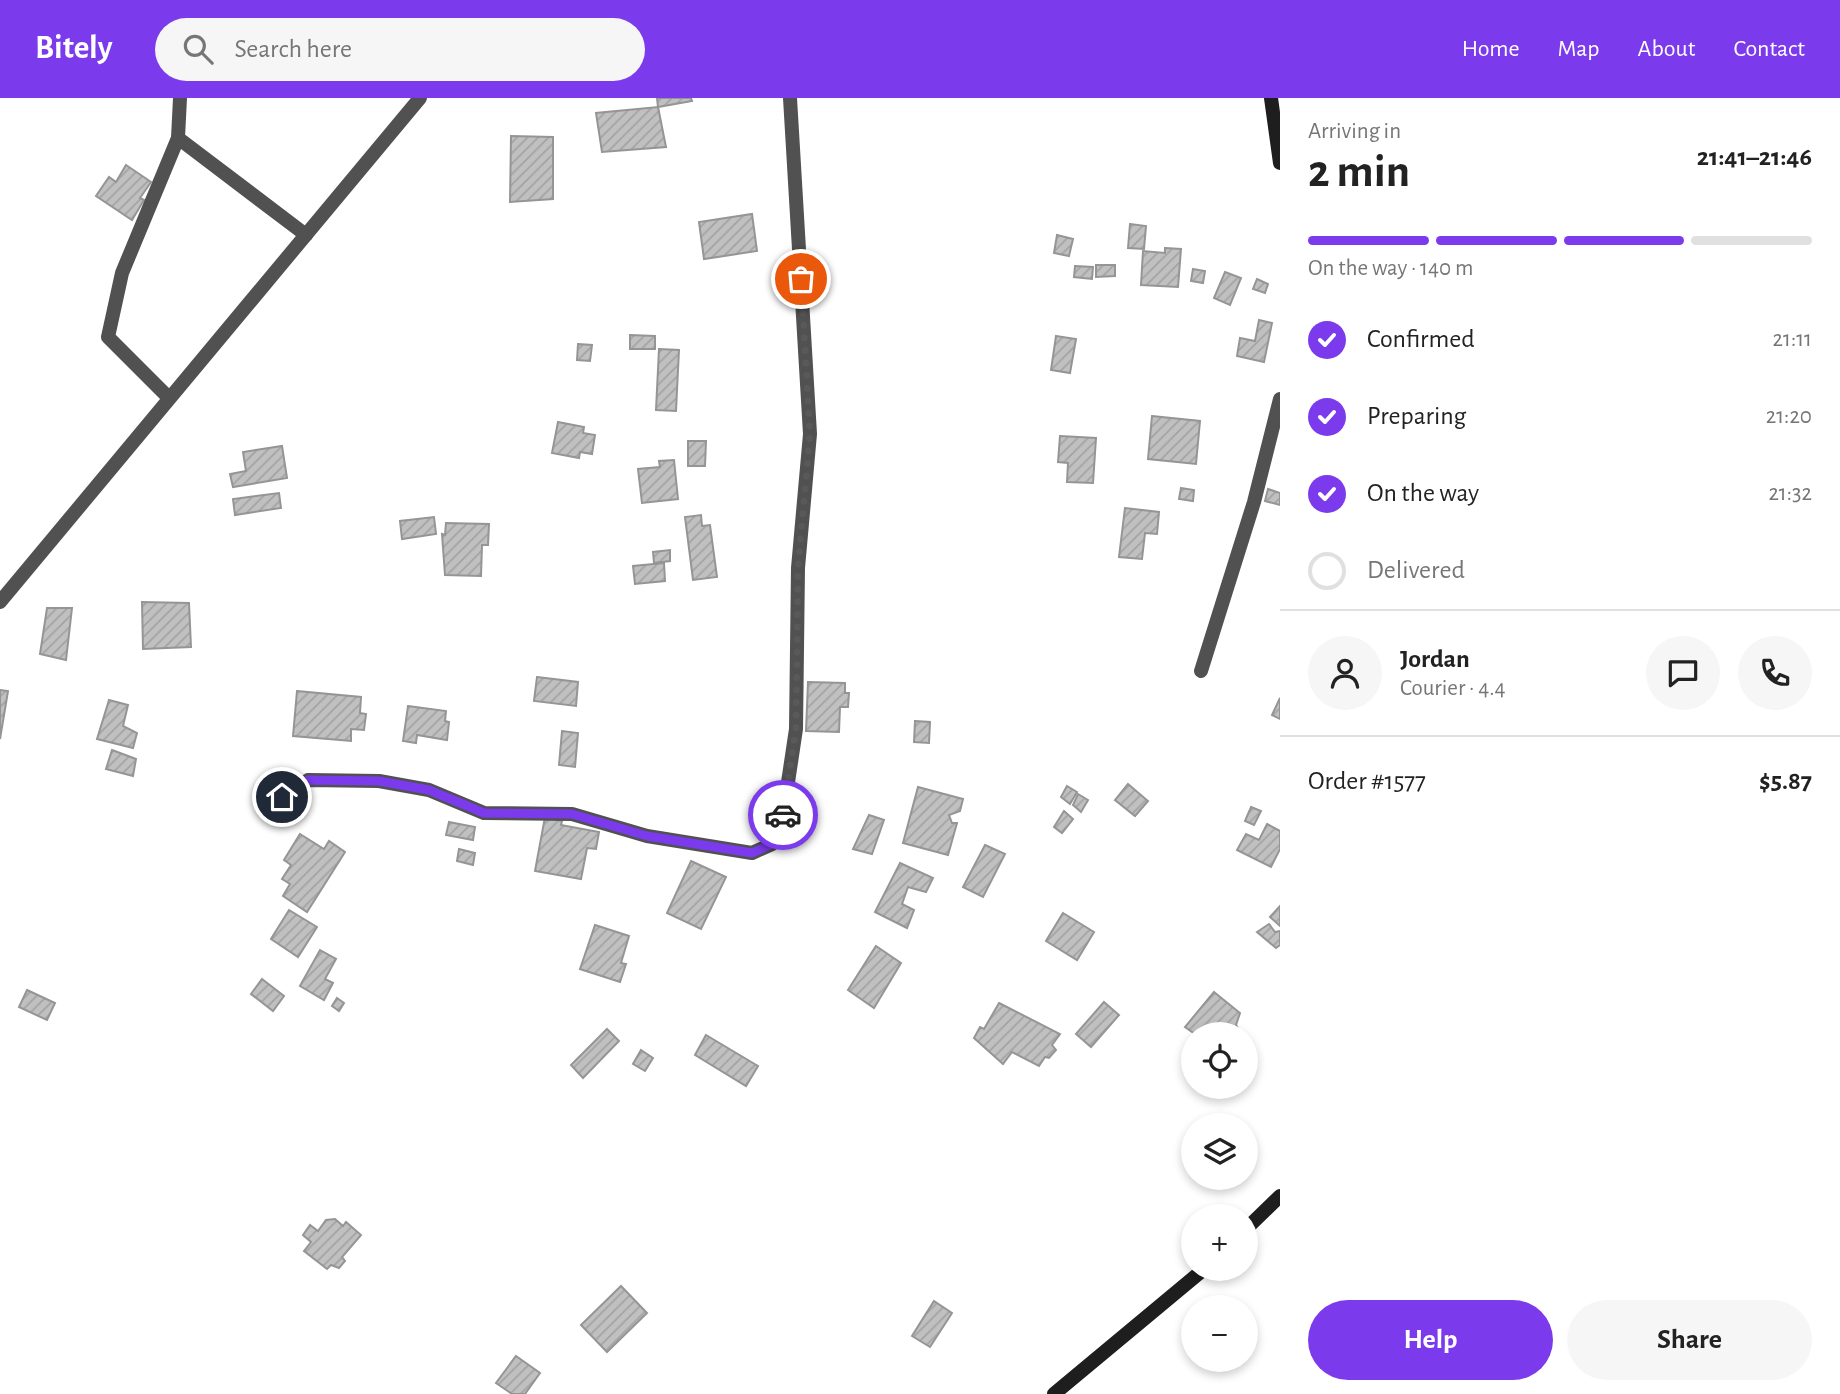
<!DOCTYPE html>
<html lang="en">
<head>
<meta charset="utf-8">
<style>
  :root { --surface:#fff; --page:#f6f6f6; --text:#222; --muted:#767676; --line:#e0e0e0; --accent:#7c3aed }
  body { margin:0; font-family:"Alegreya Sans",sans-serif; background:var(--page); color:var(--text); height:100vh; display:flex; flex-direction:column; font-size:26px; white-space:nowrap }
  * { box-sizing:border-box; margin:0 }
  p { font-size:23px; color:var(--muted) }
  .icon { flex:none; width:38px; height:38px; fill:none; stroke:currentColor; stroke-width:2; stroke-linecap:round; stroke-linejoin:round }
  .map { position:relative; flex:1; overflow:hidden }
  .side { display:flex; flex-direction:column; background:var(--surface); width:560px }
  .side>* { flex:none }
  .buttons { position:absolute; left:1181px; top:924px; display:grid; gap:14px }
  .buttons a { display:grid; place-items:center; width:77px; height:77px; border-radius:50%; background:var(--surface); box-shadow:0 4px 10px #0003; font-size:35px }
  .pin { position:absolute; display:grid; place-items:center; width:60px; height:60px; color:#fff; margin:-30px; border:4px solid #fff; border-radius:50%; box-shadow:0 2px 7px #0007 }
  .courier { position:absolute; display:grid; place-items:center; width:70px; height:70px; margin:-35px; border:5px solid #7c3aed; border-radius:50%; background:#fff; color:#222; box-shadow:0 2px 9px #0007 }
  .overview em { font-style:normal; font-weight:600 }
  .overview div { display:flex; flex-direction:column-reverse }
  .overview { display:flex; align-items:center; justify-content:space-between; height:119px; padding:0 28px }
  h1 { font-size:46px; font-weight:600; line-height:52px }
  .bar { display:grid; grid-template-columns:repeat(4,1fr); gap:10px 7px; align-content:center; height:84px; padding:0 28px }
  .bar i { height:9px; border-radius:5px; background:var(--line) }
  .bar .selected { background:var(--accent) }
  .bar p { grid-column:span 4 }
  .line { display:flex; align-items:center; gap:18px; padding:0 28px; border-top:2px solid var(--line) }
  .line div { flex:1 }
  .round { display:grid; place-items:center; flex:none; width:74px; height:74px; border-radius:37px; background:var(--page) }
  ol { padding:0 28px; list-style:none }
  li { display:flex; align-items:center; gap:21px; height:77px }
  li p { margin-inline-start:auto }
  li .icon { padding:7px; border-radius:50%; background:var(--accent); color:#fff; stroke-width:4 }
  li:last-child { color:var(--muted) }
  li i { width:38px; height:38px; border:4px solid var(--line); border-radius:50% }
  .primary-button { display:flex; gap:14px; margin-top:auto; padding:14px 28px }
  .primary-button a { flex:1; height:80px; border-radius:42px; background:var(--accent); color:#fff; font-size:28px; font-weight:600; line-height:80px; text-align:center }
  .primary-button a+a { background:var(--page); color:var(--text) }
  header { display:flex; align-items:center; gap:42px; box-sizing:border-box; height:98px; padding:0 35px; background:var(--accent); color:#fff }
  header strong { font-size:33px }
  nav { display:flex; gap:38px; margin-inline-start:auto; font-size:24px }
  .search { width:490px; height:63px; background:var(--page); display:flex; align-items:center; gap:18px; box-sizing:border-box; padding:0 24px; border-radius:38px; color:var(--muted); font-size:26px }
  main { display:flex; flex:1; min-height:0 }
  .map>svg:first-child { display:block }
  .building { fill:url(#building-hatch); stroke:#959595; stroke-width:2 }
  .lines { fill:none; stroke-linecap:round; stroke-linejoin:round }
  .street { stroke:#515151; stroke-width:14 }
  .secondary { stroke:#1e1e1e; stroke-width:14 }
  .done { stroke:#595959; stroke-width:7; stroke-dasharray:0 12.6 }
  .route { stroke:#7c3aed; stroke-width:9 }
</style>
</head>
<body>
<header>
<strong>Bitely</strong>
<div class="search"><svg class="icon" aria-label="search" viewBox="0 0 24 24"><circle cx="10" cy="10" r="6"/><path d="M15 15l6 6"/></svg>Search here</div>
<nav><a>Home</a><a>Map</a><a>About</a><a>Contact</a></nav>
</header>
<main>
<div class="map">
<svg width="1280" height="1296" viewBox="0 0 1280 1296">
  <defs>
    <pattern id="building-hatch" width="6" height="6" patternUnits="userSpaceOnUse" patternTransform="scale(1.75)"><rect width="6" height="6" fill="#c0c0c0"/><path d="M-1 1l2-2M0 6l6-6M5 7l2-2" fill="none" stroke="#a3a3a3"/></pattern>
  </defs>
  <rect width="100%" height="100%" fill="#fff"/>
  <g class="building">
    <path d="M657 0H691L692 3 658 9Z"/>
    <path d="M658 9 666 49 602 54 596 15Z"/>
    <path d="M511 38 553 39V101L510 104Z"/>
    <path d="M126 67 151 84 140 100 144 102 132 122 96 98 109 79 116 84Z"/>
    <path d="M752 116 757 153 704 161 699 124Z"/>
    <path d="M1130 126 1146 128 1144 151 1128 150Z"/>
    <path d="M1057 137 1073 141 1069 158 1054 155Z"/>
    <path d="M1165 150 1181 151 1178 189 1141 187 1143 153 1165 155Z"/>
    <path d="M1096 167H1115V178L1096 179Z"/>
    <path d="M1075 168 1093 169 1092 181 1074 179Z"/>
    <path d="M1193 171 1205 173 1203 185 1191 183Z"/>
    <path d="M1225 174 1241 180 1230 207 1214 200Z"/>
    <path d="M1257 181 1268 186 1265 195 1253 191Z"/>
    <path d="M1259 222 1272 225 1264 264 1237 258 1240 240 1255 243Z"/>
    <path d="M630 237 655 238V251H630Z"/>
    <path d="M1056 238 1076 241 1070 275 1051 272Z"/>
    <path d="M578 246 592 247 590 263 577 262Z"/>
    <path d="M659 251 679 252 676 313 656 312Z"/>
    <path d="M1152 318 1200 323 1196 366 1148 361Z"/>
    <path d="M558 324 584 329 583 335 595 337 592 356 580 354 579 360 552 355Z"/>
    <path d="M1060 338 1096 340 1093 385 1067 384 1068 365 1058 364Z"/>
    <path d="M688 343H706L705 368H688Z"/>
    <path d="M282 348 287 380 233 389 230 376 246 373 243 354Z"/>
    <path d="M674 362 678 401 642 405 638 371 660 369 659 363Z"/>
    <path d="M1181 390 1194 392 1193 403 1179 401Z"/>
    <path d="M1268 391 1280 395V407L1265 403Z"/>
    <path d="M279 395 281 410 235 417 233 401Z"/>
    <path d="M1125 410 1159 414 1157 436 1145 435 1142 461 1119 459Z"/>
    <path d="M701 417 702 428 710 427 717 479 693 482 685 419Z"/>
    <path d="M434 419 436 436 402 441 400 423Z"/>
    <path d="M446 425 489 426 488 447H482L481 478 445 477 442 436 445 437Z"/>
    <path d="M670 452V463L654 465 653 454Z"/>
    <path d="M664 465 665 483 635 486 633 468Z"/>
    <path d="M142 504 189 505 191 549 143 551Z"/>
    <path d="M47 510H72L66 562 40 556Z"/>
    <path d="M537 579 578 584 576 608 534 603Z"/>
    <path d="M808 584 845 585V595H849L848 609H840L839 634 806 633Z"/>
    <path d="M0 592 8 593 0 641Z"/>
    <path d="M297 593 361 599 360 615 366 616 364 632 351 631V643L293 638Z"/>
    <path d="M1280 600V621L1272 617Z"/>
    <path d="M109 602 128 607 123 628 137 635 133 650 97 641Z"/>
    <path d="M408 608 446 613 445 623 449 624 447 642 417 637 416 645 403 643Z"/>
    <path d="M915 623 930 624 929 645 914 644Z"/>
    <path d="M562 633 578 635 575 669 559 667Z"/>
    <path d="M112 652 136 661 133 678 106 671Z"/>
    <path d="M1128 686 1148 703 1135 718 1115 702Z"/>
    <path d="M1067 688 1077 694 1070 706 1061 699Z"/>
    <path d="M918 689 963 701 960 713 949 717 952 725H957L948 757 903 745Z"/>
    <path d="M1078 696 1088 702 1081 714 1073 707Z"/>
    <path d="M1251 709 1261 713 1254 727 1245 723Z"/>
    <path d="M1064 713 1073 721 1062 735 1054 729Z"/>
    <path d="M869 717 884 722 872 756 853 751Z"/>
    <path d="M545 719 562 723 561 727 599 734 596 751 587 750 581 781 535 773Z"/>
    <path d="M449 724 475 729 473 742 446 737Z"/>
    <path d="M1267 726 1280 733V751L1271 769 1237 752 1246 736 1259 742Z"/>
    <path d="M300 736 324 751 329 743 345 754 307 814 283 798 290 786 282 781 291 767 284 762Z"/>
    <path d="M985 747 1005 756 983 799 963 789Z"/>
    <path d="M459 751 475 755 473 767 457 763Z"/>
    <path d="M691 763 726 779 701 831 667 815Z"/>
    <path d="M900 765 933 780 926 794 908 789 902 806 914 812 907 830 875 814Z"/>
    <path d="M1280 808V828L1270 819Z"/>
    <path d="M289 812 317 829 298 859 271 841Z"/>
    <path d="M1063 815 1094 834 1077 862 1046 843Z"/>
    <path d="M1269 826 1275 834 1280 833V847L1276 850 1257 834Z"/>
    <path d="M595 827 629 838 621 865 626 866 620 884 580 871Z"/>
    <path d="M876 848 901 865 874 910 848 892Z"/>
    <path d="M320 852 336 861 325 881 333 885 324 902 300 888Z"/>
    <path d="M262 881 284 898 273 913 251 896Z"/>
    <path d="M27 892 55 905 47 922 19 909Z"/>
    <path d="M1214 894 1240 915 1236 927 1240 933 1237 936H1195L1185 929Z"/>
    <path d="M337 900 344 905 339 913 332 908Z"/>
    <path d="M1104 904 1119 917 1091 949 1076 936Z"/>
    <path d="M999 905 1060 936 1052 947 1056 952 1049 960 1045 959 1039 968 1012 954 1003 966 974 940 980 929 984 931Z"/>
    <path d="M607 931 619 943 583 980 571 967Z"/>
    <path d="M706 937 758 968 746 988 695 957Z"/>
    <path d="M641 952 653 960 645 973 633 966Z"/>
    <path d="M335 1121 343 1128 346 1124 361 1137 342 1159 345 1163 339 1170 331 1167 327 1171 304 1153 311 1144 303 1137 310 1127 318 1133 326 1122Z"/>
    <path d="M621 1188 647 1215 607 1254 581 1227Z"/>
    <path d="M934 1203 952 1215 930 1249 912 1238Z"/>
    <path d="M516 1258 540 1275 525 1296H512L496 1285Z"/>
  </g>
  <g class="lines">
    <g class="street">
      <path d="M180 0 178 40 306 137"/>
      <path d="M169 300 108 239 122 175 178 40"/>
      <path d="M0 504 420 0"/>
      <path d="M1201 573 1254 404 1280 301"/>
      <path d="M282 699 308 682 379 683 429 692 484 715 572 716 647 738 752 755 772 746 781 731 796 631 798 470 810 336 790 0"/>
    </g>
    <g class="secondary">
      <path d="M1271 0 1280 65"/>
      <path d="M1246 1131 1280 1098"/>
      <path d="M1054 1296 1204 1171"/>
    </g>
  </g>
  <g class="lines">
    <path class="done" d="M783 717 796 631 798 470 810 336 801 181"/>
    <path class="route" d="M282 699 308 682 379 683 429 692 484 715 572 716 647 738 752 755 772 746 781 731 783 717"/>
  </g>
</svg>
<div class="buttons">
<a><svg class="icon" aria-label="locate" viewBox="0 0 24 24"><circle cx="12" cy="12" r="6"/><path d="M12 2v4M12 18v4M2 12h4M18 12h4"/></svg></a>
<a><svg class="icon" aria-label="layers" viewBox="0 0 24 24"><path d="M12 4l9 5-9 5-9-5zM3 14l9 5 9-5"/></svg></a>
<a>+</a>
<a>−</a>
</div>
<div class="pin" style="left:801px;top:181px;background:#ea580c"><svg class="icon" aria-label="bag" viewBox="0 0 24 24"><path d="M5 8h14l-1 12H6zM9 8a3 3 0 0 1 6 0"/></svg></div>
<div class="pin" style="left:282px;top:699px;background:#1f2937"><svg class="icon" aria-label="home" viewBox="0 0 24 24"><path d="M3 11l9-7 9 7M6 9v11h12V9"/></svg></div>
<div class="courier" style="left:783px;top:717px"><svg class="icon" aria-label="car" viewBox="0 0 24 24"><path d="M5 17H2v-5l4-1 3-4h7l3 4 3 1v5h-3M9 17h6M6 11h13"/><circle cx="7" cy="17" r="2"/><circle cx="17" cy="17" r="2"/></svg></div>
</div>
<section class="side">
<div class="overview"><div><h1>2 min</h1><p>Arriving in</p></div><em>21:41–21:46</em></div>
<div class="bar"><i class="selected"></i><i class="selected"></i><i class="selected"></i><i></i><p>On the way · 140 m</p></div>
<ol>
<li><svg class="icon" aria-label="check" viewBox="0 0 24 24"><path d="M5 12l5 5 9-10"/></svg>Confirmed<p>21:11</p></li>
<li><svg class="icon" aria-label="check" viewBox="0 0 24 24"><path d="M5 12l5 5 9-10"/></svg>Preparing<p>21:20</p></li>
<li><svg class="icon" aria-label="check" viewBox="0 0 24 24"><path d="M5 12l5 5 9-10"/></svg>On the way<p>21:32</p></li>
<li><i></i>Delivered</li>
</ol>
<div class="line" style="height:126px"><a class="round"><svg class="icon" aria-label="person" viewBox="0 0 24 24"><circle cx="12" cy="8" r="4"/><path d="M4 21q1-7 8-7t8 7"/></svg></a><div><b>Jordan</b><p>Courier · 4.4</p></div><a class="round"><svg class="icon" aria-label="chat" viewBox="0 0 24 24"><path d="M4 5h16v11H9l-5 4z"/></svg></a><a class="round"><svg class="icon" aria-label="phone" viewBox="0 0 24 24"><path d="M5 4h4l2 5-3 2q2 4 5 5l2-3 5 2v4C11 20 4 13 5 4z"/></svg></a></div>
<div class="line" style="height:91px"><div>Order #1577</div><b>$5.87</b></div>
<div class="primary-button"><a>Help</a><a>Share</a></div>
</section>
</main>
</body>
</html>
